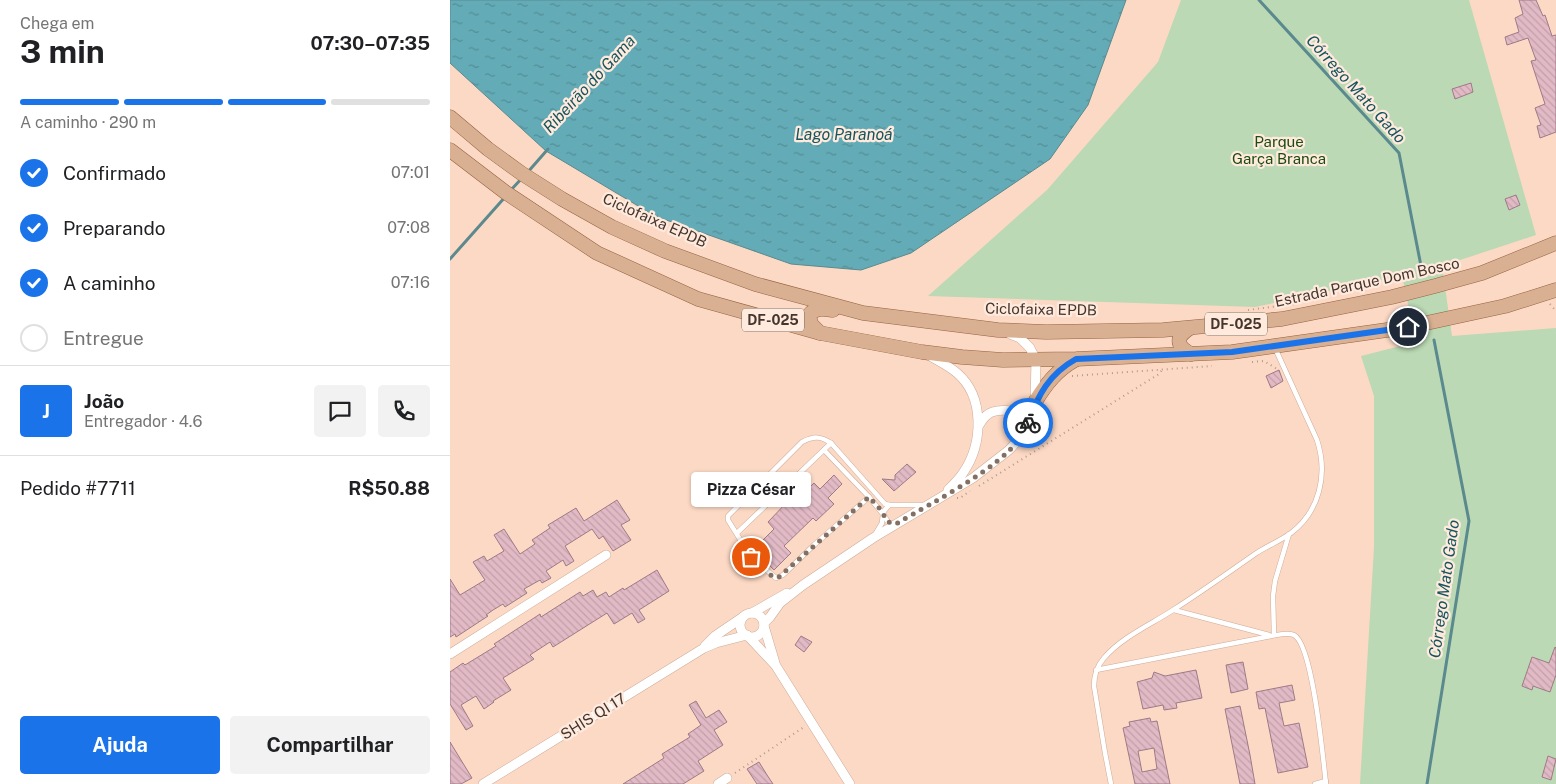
<!DOCTYPE html>
<html lang="pt">
<head>
<meta charset="utf-8">
<style>
  :root { --surface:#fff; --page:#f2f2f2; --text:#202124; --muted:#757577; --line:#e0e0e0; --accent:#1a73e8 }
  body { margin:0; font-family:"Public Sans",sans-serif; background:var(--page); color:var(--text); height:100vh; display:flex; flex-direction:column; font-size:19px; white-space:nowrap }
  * { box-sizing:border-box; margin:0 }
  p { font-size:16px; color:var(--muted) }
  .icon { flex:none; width:28px; height:28px; fill:none; stroke:currentColor; stroke-width:2; stroke-linecap:round; stroke-linejoin:round }
  .map { position:relative; flex:1; overflow:hidden }
  .panel { display:flex; flex-direction:column; background:var(--surface); width:450px }
  .panel>* { flex:none }
  .pin { position:absolute; display:grid; place-items:center; width:42px; height:42px; color:#fff; margin:-21px; border:2px solid #fff; border-radius:50%; box-shadow:0 1px 5px #0007 }
  .courier { position:absolute; display:grid; place-items:center; width:50px; height:50px; margin:-25px; border:4px solid #1a73e8; border-radius:50%; background:#fff; color:#222; box-shadow:0 1px 6px #0007 }
  .bubble { position:absolute; height:35px; border-radius:5px; background:var(--surface); box-shadow:0 1px 4px #0004; font-size:16px; font-weight:700; line-height:35px; text-align:center }
  .overview em { font-style:normal; font-weight:700 }
  .overview div { display:flex; flex-direction:column-reverse }
  .overview { display:flex; align-items:center; justify-content:space-between; height:85px; padding:0 20px }
  h1 { font-size:32px; font-weight:700; line-height:38px }
  .bar { display:grid; grid-template-columns:repeat(4,1fr); gap:8px 5px; align-content:center; height:60px; padding:0 20px }
  .bar i { height:6px; border-radius:4px; background:var(--line) }
  .bar .on { background:var(--accent) }
  .bar p { grid-column:span 4 }
  .line { display:flex; align-items:center; gap:12px; padding:0 20px; border-top:1px solid var(--line) }
  .line div { flex:1 }
  .round { display:grid; place-items:center; flex:none; width:52px; height:52px; border-radius:5px; background:var(--page) }
  ol { padding:0 20px; list-style:none }
  li { display:flex; align-items:center; gap:15px; height:55px }
  li p { margin-inline-start:auto }
  li .icon { padding:5px; border-radius:50%; background:var(--accent); color:#fff; stroke-width:4 }
  li:last-child { color:var(--muted) }
  li i { width:28px; height:28px; border:2px solid var(--line); border-radius:50% }
  .button { display:flex; gap:10px; margin-top:auto; padding:10px 20px }
  .button a { flex:1; height:58px; border-radius:5px; background:var(--accent); color:#fff; font-size:20px; font-weight:700; line-height:58px; text-align:center }
  .button a+a { background:var(--page); color:var(--text) }
  main { display:flex; flex:1; min-height:0 }
  .map>svg:first-child { display:block }
  .green { fill:#bbd9b4 }
  .water { fill:url(#water-ripples); stroke:#5a898e }
  .lines { fill:none; stroke-linecap:round; stroke-linejoin:round }
  .stream { stroke:#5a898e; stroke-width:3 }
  .building { fill:url(#building-back-hatch); stroke:#9e7a86; fill-rule:evenodd }
  .service-casing { stroke:#cdac98; stroke-width:5.5 }
  .minor-casing { stroke:#cdac98; stroke-width:10 }
  .primary-casing { stroke:#956340; stroke-width:15 }
  .path { stroke:#b49a8a; stroke-width:2; stroke-dasharray:1 4; stroke-linecap:butt }
  .service { stroke:#fff; stroke-width:4.5 }
  .minor { stroke:#fff; stroke-width:9 }
  .primary { stroke:#d9b092; stroke-width:14 }
  .done { stroke:#846f63; stroke-width:5; stroke-dasharray:0 9 }
  .route { stroke:#1a73e8; stroke-width:6 }
  .labels { text-anchor:middle; dominant-baseline:central; stroke-width:4.5; stroke-linejoin:round; paint-order:stroke }
  .shield { fill:#ffeadd; stroke:#7c6c62; stroke-width:1 }
  .shield-label { font-size:14px; font-weight:bold; fill:#44362e }
  .park-label { font-size:15px; fill:#1c4c0e; stroke:#ffeadd }
  .street-label { font-size:15px; fill:#44362e; stroke:#ffeadd }
  .water-label { font-size:16px; font-style:italic; fill:#15555d; stroke:#ffeadd }
</style>
</head>
<body>
<main>
<section class="panel">
<div class="overview"><div><h1>3 min</h1><p>Chega em</p></div><em>07:30–07:35</em></div>
<div class="bar"><i class="on"></i><i class="on"></i><i class="on"></i><i></i><p>A caminho · 290 m</p></div>
<ol>
<li><svg class="icon" aria-label="check" viewBox="0 0 24 24"><path d="M5 12l5 5 9-10"/></svg>Confirmado<p>07:01</p></li>
<li><svg class="icon" aria-label="check" viewBox="0 0 24 24"><path d="M5 12l5 5 9-10"/></svg>Preparando<p>07:08</p></li>
<li><svg class="icon" aria-label="check" viewBox="0 0 24 24"><path d="M5 12l5 5 9-10"/></svg>A caminho<p>07:16</p></li>
<li><i></i>Entregue</li>
</ol>
<div class="line" style="height:90px"><b class="round" style="background:var(--accent);color:#fff">J</b><div><b>João</b><p>Entregador · 4.6</p></div><a class="round"><svg class="icon" aria-label="chat" viewBox="0 0 24 24"><path d="M4 5h16v11H9l-5 4z"/></svg></a><a class="round"><svg class="icon" aria-label="phone" viewBox="0 0 24 24"><path d="M5 4h4l2 5-3 2q2 4 5 5l2-3 5 2v4C11 20 4 13 5 4z"/></svg></a></div>
<div class="line" style="height:65px"><div>Pedido #7711</div><b>R$50.88</b></div>
<div class="button"><a>Ajuda</a><a>Compartilhar</a></div>
</section>
<div class="map">
<svg width="1106" height="784" viewBox="0 0 1106 784">
  <defs>
    <pattern id="water-ripples" width="26" height="14" patternUnits="userSpaceOnUse" patternTransform="scale(1.25)"><rect width="26" height="14" fill="#63acb7"/><path d="M2 4q2-2 4 0t4 0M15 11q2-2 4 0t4 0" fill="none" stroke="#538d95"/></pattern>
    <pattern id="building-back-hatch" width="6" height="6" patternUnits="userSpaceOnUse" patternTransform="scale(1.25)"><rect width="6" height="6" fill="#e1bac6"/><path d="M-1 5l2 2M0 0l6 6M5-1l2 2" fill="none" stroke="#c2a0aa"/></pattern>
  </defs>
  <rect width="100%" height="100%" fill="#fcd9c5"/>
  <path class="green" d="M731 0H1019L1086 235 992 266 1002 336 1106 328V784H910L924 547V396L911 356 966 342 952 276 805 307 478 296 597 190 708 62Z"/>
  <path class="water" d="M0 0H676L638 105 600 159 461 253 411 270 341 264 205 216 96 151 0 63Z"/>
  <g class="lines">
    <g class="stream">
      <path d="M809 0 949 153 971 266"/>
      <path d="M77 173 98 149"/>
      <path d="M60 191 73 177"/>
      <path d="M0 259 56 196"/>
      <path d="M977 784 1019 521 984 340"/>
    </g>
  </g>
  <g class="building">
    <path d="M1069 0H1086L1093 16 1095 15 1102 36 1106 35V132L1090 138 1087 126 1091 125 1085 108 1095 104 1081 61 1086 60 1078 38 1057 45 1055 37 1069 32 1065 18 1073 14Z"/>
    <path d="M1021 83 1023 92 1005 99 1002 89Z"/>
    <path d="M1066 195 1070 205 1059 210 1055 199Z"/>
    <path d="M829 370 833 381 821 388 816 376Z"/>
    <path d="M457 464 466 472 444 491 432 479 445 480V475Z"/>
    <path d="M384 475 392 484 378 498 384 504 366 521 363 518 334 546 341 553 324 570 304 549 324 529 318 522 339 500 342 504 364 483 370 489Z"/>
    <path d="M167 500 180 520 171 525 181 540 163 551 153 536 149 539 142 529 115 546 124 561 116 566 113 560 96 571 101 578 92 583 90 580 74 589 77 593 55 607 53 604 43 610 36 615 38 616 6 637 5 634 0 637V579L10 595 35 580 23 562 34 556 37 561 54 551 44 535 54 529 70 554 85 544 82 540 100 528 98 525 126 508 134 521Z"/>
    <path d="M207 570 219 591 189 610 195 619 188 623 182 613 164 624 157 613 103 647 100 642 80 655 84 659 53 678 61 690 43 701 44 702 34 709 26 696 11 705 23 726 16 730 0 704V672L13 663 15 665 46 646 44 644 84 618 90 614 91 617 130 592 133 596 143 590 147 597 156 592 159 597 173 588 174 590Z"/>
    <path d="M351 636 362 642 354 652 345 645Z"/>
    <path d="M1105 647 1106 648V675L1100 692 1083 686 1082 690 1072 686 1082 657 1099 663Z"/>
    <path d="M793 662 798 689 781 693 776 665Z"/>
    <path d="M746 670 752 698 726 703 727 708 714 710 713 705 693 709 687 682 702 678 704 672 715 676Z"/>
    <path d="M842 685 845 700 829 703 834 726 849 723 858 767 828 773 815 708 809 709 806 692Z"/>
    <path d="M246 701 256 718 269 710 277 722 264 730 273 745 248 761 254 771 233 784H173L214 758 212 754 240 737 238 734 251 725 239 705Z"/>
    <path d="M790 706 800 755 805 784H790L775 709Z"/>
    <path d="M700 718 701 722 707 721 720 784H685L673 728 680 726 679 722ZM704 748 707 769 692 772 688 751Z"/>
    <path d="M0 742 22 778 11 784H0Z"/>
    <path d="M1098 756 1106 759 1101 780 1092 777Z"/>
    <path d="M309 762 317 775 323 784H307L297 769Z"/>
  </g>
  <g class="lines">
    <defs>
      <g id="service">
        <path d="M374 450 419 497"/>
        <path d="M439 505 434 511 433 514 438 522 444 524"/>
        <path d="M287 533 381 443"/>
        <path d="M426 533 432 523 433 514 419 497 364 545 333 575 326 578 301 557 278 520V516L352 442C364 436 370 436 381 443L435 504 439 505H474"/>
        <path d="M724 610 819 635"/>
        <path d="M824 635 823 596 825 581 839 534"/>
        <path d="M646 670 821 636C828 635 837 632 844 635 863 645 873 759 876 784"/>
        <path d="M661 784 655 753 644 686C644 675 647 666 654 658 672 637 700 625 723 610 751 592 778 573 805 554 817 546 830 541 841 533 870 511 878 474 867 440L825 348"/>
        <path d="M865 784 876 781"/>
      </g>
      <g id="minor">
        <path d="M477 354C486 360 498 365 507 373 535 397 533 444 513 473 509 479 503 485 498 490"/>
        <path d="M529 425C531 422 534 417 537 415 544 409 561 409 569 414 573 416 575 420 578 423"/>
        <path d="M302 613 337 593"/>
        <circle cx="302" cy="625" r="12"/>
        <path d="M314 623 320 617 330 603 353 585 423 538 523 478 559 450 572 436 585 402 586 360 580 348 570 338 560 334"/>
        <path d="M314 626 325 663"/>
        <path d="M298 636 326 666 400 784"/>
        <path d="M255 646 265 636 293 617"/>
        <path d="M0 654 156 555"/>
        <path d="M33 784 254 648 266 643 297 635"/>
        <path d="M268 784 277 778"/>
      </g>
      <g id="primary">
        <path d="M0 117 38 149 71 173 112 199 162 227 215 251 305 284 413 313 548 330 596 332 713 330 832 319 942 297 985 286 1032 273 1106 243"/>
        <path d="M0 150 55 192 147 253 248 299 370 333 472 352 512 357 553 360 626 359 782 352 958 327 1055 306 1106 290"/>
        <path d="M740 328C725 337 726 346 741 354"/>
        <path d="M370 333 361 324 359 315C365 307 374 309 383 310"/>
        <path d="M585 402C596 384 607 370 625 360"/>
      </g>
    </defs>
    <use href="#service" class="service-casing"/>
    <use href="#minor" class="minor-casing"/>
    <use href="#primary" class="primary-casing"/>
    <g class="path">
      <path d="M1100 304 1106 311"/>
      <path d="M798 310 845 304"/>
      <path d="M802 362 814 361 827 369"/>
      <path d="M622 376 762 366"/>
      <path d="M529 486 709 374 712 370"/>
      <path d="M507 498H510L520 491"/>
      <path d="M285 773 354 727"/>
    </g>
    <use href="#service" class="service"/>
    <use href="#minor" class="minor"/>
    <use href="#primary" class="primary"/>
  </g>
  <g class="lines">
    <path class="done" d="M301 557 323 577H329L419 497 430 509 438 522 446 524C481 503 548 470 571 437 574 433 576 428 578 423"/>
    <path class="route" d="M578 423C588 395 599 374 626 359L782 352 958 327"/>
  </g>
  <g class="labels">
    <g class="shield">
      <rect x="292" y="308.5" width="62" height="23" rx="4"/>
      <rect x="755" y="312.5" width="62" height="23" rx="4"/>
    </g>
    <g class="shield-label">
      <text x="323" y="320">DF-025</text>
      <text x="786" y="324">DF-025</text>
    </g>
    <g class="park-label">
      <text x="829" y="141">Parque<tspan x="829" dy="17">Garça Branca</tspan></text>
    </g>
    <g class="street-label">
      <text transform="translate(205 220) rotate(24)">Ciclofaixa EPDB</text>
      <text transform="translate(917 282) rotate(-12)">Estrada Parque Dom Bosco</text>
      <text transform="translate(591 309) rotate(1)">Ciclofaixa EPDB</text>
      <text transform="translate(143 716) rotate(-32)">SHIS QI 17</text>
    </g>
    <g class="water-label">
      <text transform="translate(139 84) rotate(-47)">Ribeirão do Gama</text>
      <text transform="translate(906 89) rotate(48)">Córrego Mato Gado</text>
      <text x="394" y="134">Lago Paranoá</text>
      <text transform="translate(994 589) rotate(-82)">Córrego Mato Gado</text>
    </g>
  </g>
</svg>
<div class="pin" style="left:301px;top:557px;background:#ea580c"><svg class="icon" aria-label="bag" viewBox="0 0 24 24"><path d="M5 8h14l-1 12H6zM9 8a3 3 0 0 1 6 0"/></svg></div>
<div class="pin" style="left:958px;top:327px;background:#1f2937"><svg class="icon" aria-label="home" viewBox="0 0 24 24"><path d="M3 11l9-7 9 7M6 9v11h12V9"/></svg></div>
<div class="courier" style="left:578px;top:423px"><svg class="icon" aria-label="bike" viewBox="0 0 24 24"><circle cx="6" cy="16" r="4"/><circle cx="18" cy="16" r="4"/><path d="M6 16l4-8h5l3 8M10 8l3 8H6M13 5h3"/></svg></div>
<div class="bubble" style="left:241px;top:472px;width:120px">Pizza César</div>
</div>
</main>
</body>
</html>
